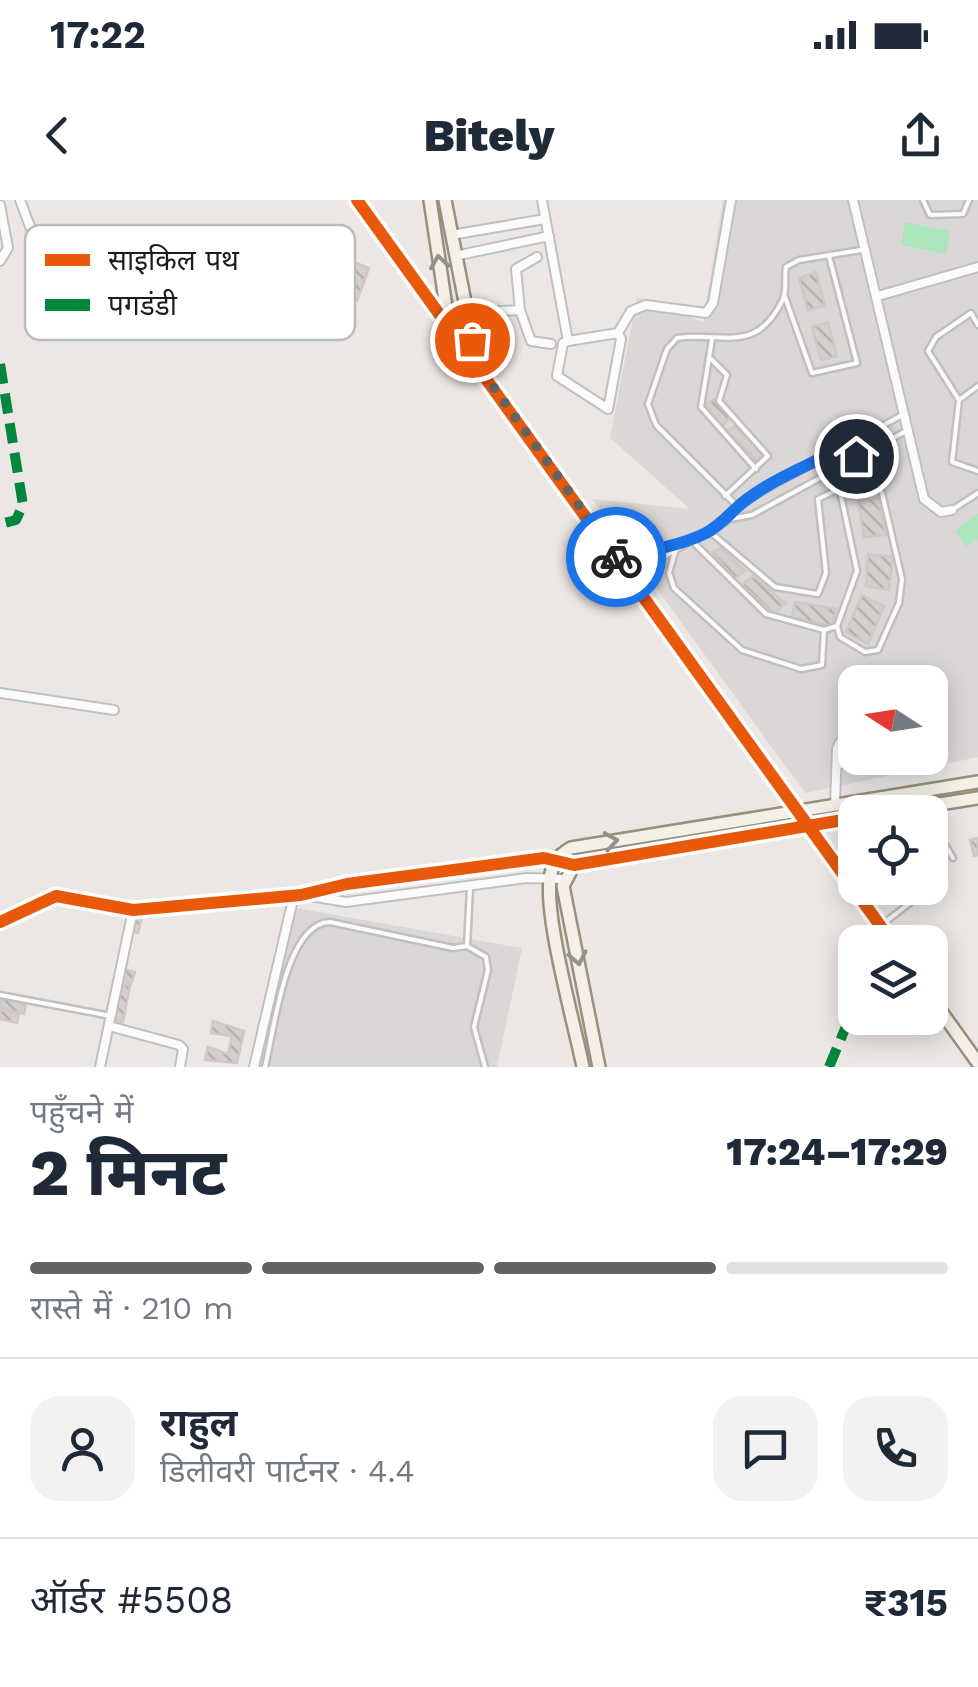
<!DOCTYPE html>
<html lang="hi">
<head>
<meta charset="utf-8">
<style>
  :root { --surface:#fff; --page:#f2f2f3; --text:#1f2937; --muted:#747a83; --line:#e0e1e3; --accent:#656362 }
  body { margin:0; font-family:"Work Sans","Noto Sans Devanagari",sans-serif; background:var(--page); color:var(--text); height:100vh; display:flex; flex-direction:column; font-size:38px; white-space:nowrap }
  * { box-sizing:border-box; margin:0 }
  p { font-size:32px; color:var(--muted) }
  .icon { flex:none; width:55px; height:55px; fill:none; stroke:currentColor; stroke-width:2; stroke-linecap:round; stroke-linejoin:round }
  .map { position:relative; height:867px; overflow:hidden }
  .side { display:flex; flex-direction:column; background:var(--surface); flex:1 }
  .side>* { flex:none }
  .needle { width:65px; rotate:282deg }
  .buttons { position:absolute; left:838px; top:465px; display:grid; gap:20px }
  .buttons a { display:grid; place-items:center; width:110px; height:110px; border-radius:20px; background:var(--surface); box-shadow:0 5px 25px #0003; font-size:50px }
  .pin { position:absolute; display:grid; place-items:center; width:85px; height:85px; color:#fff; margin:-42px; border:5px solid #fff; border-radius:50%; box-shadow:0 2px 10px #0007 }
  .courier { position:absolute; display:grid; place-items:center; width:100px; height:100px; margin:-50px; border:8px solid #1a73e8; border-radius:50%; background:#fff; color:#222; box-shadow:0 2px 12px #0007 }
  .headline em { font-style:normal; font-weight:800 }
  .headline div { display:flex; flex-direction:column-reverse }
  .headline { display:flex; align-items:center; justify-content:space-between; height:170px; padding:0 30px }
  h1 { font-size:65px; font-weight:800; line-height:75px }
  .bar { display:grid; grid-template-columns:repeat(4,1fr); gap:15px 10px; align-content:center; height:120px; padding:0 30px }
  .bar i { height:12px; border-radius:8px; background:var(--line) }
  .bar .current { background:var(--accent) }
  .bar p { grid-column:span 4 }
  .line { display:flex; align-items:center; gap:25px; padding:0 30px; border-top:2px solid var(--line) }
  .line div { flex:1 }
  .round { display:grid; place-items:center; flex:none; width:105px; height:105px; border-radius:30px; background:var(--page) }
  .status { display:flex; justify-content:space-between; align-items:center; height:70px; padding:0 50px; background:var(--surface); direction:ltr }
  .status svg { height:28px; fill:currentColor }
  header { display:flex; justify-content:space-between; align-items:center; height:130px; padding:0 30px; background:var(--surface); font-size:45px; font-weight:800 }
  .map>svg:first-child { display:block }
  .residential { fill:#dad7d6; fill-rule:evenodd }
  .pitch { fill:#ace6be }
  .building { fill:url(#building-back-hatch); stroke:#cfc8c5; stroke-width:2.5 }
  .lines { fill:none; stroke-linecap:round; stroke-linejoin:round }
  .lane-casing { stroke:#c2c0bf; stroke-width:9 }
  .street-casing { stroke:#c2c0bf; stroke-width:12 }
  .secondary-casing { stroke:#96907c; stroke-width:16 }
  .lane { stroke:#fcfbfb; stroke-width:4 }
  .street { stroke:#fcfbfb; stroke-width:8 }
  .secondary { stroke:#f4f0e8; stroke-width:11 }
  .quiet { stroke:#00873e; stroke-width:10; stroke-dasharray:20 10; stroke-linecap:butt }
  .cycleway-casing { stroke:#fff; stroke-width:19 }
  .cycleway { stroke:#e8590c; stroke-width:12 }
  .oneway { stroke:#93918c }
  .done { stroke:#656362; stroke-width:10; stroke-dasharray:0 18 }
  .route { stroke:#1a73e8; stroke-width:12 }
  .key { fill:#fff; stroke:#bbb; stroke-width:2.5 }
  .key-label { font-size:28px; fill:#1c1c1c }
</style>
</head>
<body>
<div class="status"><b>17:22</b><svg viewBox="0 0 49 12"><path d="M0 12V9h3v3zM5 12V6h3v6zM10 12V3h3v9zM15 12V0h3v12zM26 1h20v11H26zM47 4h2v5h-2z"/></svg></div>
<header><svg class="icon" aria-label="back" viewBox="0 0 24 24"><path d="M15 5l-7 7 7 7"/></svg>Bitely<svg class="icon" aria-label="share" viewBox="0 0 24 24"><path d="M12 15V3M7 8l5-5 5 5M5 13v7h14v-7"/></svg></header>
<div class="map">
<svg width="978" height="867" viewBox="0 0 978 867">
  <defs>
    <pattern id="building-back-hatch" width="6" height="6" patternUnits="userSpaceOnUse" patternTransform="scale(2.5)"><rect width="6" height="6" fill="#d4cfcd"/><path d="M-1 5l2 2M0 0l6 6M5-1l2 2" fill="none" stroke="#b5b1af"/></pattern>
  </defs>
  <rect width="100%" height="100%" fill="#ece7e4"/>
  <g class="residential">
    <path d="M723 0H978V557L805 593 592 299 690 309 610 238 637 97 703 122ZM855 482H930V558H855Z"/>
    <path d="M296 708 522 748 497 867H260Z"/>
  </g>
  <g class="pitch">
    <path d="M905 22 950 31 946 54 901 45Z"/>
    <path d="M978 313V339L967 347 955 331Z"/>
  </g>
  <g class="building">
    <path d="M356 63 369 68 357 101 344 97Z"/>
    <path d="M816 72 825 106 808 110 799 78Z"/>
    <path d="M828 122 837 156 821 160 812 127Z"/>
    <path d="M715 199 730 217 722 226 704 205Z"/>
    <path d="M737 225 763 254 756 262 727 231Z"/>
    <path d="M878 298 886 335 864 337 858 301Z"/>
    <path d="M721 348 745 371 735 379 712 352Z"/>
    <path d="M868 354 893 357 889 390 866 386Z"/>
    <path d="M753 376 785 403 774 414 742 385Z"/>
    <path d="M862 395 884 406 868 444 846 432Z"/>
    <path d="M795 402 836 409 832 426 792 418Z"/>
    <path d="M978 638V655L974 656 970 640Z"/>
    <path d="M135 714 142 716 138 733 131 731Z"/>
    <path d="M124 769 135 772 131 784 121 781Z"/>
    <path d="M122 784 130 786 123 822 115 821Z"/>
    <path d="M0 798 26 804 24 814 0 808Z"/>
    <path d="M0 810 19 814 17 823 0 819Z"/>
    <path d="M213 821 244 831 237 863 205 860 208 847 228 854 232 836 211 833Z"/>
  </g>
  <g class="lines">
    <defs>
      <g id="lane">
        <path d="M923 0 930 15 963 14 969 0"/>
        <path d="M785 97 812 173 857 163 829 56"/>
        <path d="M978 125 971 113 936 137 928 151 959 200 952 262 978 271"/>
        <path d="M712 139 701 207 756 269"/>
        <path d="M711 159 727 175 719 201 768 256 725 296"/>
        <path d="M959 200 978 186"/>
        <path d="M737 306 656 225 648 204 667 149 677 138C723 131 756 156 783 99 787 90 784 77 786 67L799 60 861 50"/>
        <path d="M952 310 978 293"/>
        <path d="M730 319 743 302 904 214"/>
        <path d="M709 331 775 387 818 394 826 373 818 299 866 276"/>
        <path d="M676 348 669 373 674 388 742 450 801 469 822 465 824 430 766 414 691 340"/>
        <path d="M621 363 653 347 676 348"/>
        <path d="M632 375 730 319 752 315 906 231"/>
        <path d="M837 426 840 437 865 452 878 450 899 403 902 379 882 293 856 256"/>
        <path d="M824 430 837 426 857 371 839 286"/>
        <path d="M930 641 944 643 953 658"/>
        <path d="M840 662 855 659"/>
        <path d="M884 723 910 703"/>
        <path d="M467 746 470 688"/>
        <path d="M0 795 111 816"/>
        <path d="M265 867C274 832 285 723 330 722L453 748 467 746 486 757 488 770 474 827 485 867"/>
      </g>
      <g id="street">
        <path d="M20 0 34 37"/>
        <path d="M542 0 568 141 563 143 557 176 608 209 621 139 618 133"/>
        <path d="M853 0 924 299 941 312 952 310"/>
        <path d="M0 5 8 48 0 61"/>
        <path d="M451 35 545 19"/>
        <path d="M455 56 549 36"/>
        <path d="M878 96 978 67"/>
        <path d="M520 110 516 69 537 57"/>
        <path d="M464 113 520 110 531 141 551 144"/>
        <path d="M568 141 618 133 631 111 646 105 706 113 713 103 731 0"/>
        <path d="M849 243 856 256"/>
        <path d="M0 493 114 510"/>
        <path d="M838 564 885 558"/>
        <path d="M835 605 837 549 840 542 855 537"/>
        <path d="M305 695 346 702 527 678 564 679"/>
        <path d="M0 722 56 696 133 710 301 695 347 684 544 658 574 665"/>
        <path d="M109 826 179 845 183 849 180 867"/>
        <path d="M100 867 133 710"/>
        <path d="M254 867 294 695"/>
      </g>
      <g id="secondary">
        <path d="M357 0 892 742"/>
        <path d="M430 0 448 120"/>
        <path d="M445 0 476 158"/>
        <path d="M889 612 978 598"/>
        <path d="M930 796 978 863"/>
        <path d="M583 867C574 822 545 720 550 679 552 664 558 655 571 648L978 582"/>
        <path d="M599 867 563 686 574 665 855 618"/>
      </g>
    </defs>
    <use href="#lane" class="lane-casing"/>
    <use href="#street" class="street-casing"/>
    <use href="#secondary" class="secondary-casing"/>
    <use href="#lane" class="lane"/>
    <use href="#street" class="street"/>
    <use href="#secondary" class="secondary"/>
    <g class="quiet">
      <path d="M0 164 23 305 16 320 0 324"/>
      <path d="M829 867 855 805"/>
    </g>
    <defs>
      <g id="cycleway">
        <path d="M357 0 892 742"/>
        <path d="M0 722 56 696 133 710 301 695 347 684 544 658 574 665 855 618"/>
      </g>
    </defs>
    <use href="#cycleway" class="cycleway-casing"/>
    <use href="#cycleway" class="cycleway"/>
  </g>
  <defs><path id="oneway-chevron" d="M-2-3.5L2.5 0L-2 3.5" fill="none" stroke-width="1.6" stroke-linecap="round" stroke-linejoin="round" transform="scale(2.5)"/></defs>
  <g class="oneway">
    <use href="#oneway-chevron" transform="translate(439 62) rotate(-98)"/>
    <use href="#oneway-chevron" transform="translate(611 641) rotate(-9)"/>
    <use href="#oneway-chevron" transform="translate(578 758) rotate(79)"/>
  </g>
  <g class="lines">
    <path class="done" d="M472 140 479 167 616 357"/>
    <path class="route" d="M616 357 621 363C650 347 677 348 706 333 722 324 728 315 741 304 771 279 815 263 849 244L856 256"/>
  </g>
  <rect x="25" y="25" width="330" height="115" rx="15" class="key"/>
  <rect x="45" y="54" width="45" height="12" fill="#e8590c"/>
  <rect x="45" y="99" width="45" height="12" fill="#00873e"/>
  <g class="key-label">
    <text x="108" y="70">साइकिल पथ</text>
    <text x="108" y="115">पगडंडी</text>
  </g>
</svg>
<div class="buttons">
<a><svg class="needle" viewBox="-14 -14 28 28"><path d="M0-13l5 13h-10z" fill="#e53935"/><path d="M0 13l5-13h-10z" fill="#747a83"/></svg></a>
<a><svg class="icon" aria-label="locate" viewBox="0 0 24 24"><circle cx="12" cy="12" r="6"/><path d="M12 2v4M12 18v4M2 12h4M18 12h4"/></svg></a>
<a><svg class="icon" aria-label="layers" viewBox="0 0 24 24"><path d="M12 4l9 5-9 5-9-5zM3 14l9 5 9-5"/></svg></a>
</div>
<div class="pin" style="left:472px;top:140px;background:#ea580c"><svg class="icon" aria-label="bag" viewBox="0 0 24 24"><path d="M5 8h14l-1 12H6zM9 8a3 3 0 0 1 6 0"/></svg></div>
<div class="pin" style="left:856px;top:256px;background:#1f2937"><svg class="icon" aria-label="home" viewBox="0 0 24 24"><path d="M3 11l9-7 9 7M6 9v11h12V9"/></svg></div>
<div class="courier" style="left:616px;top:357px"><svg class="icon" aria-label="bike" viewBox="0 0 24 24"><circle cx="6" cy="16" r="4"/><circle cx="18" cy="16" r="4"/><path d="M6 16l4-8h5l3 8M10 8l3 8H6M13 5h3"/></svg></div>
</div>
<section class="side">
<div class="headline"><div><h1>2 मिनट</h1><p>पहुँचने में</p></div><em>17:24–17:29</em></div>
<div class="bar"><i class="current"></i><i class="current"></i><i class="current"></i><i></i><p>रास्ते में · 210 m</p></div>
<div class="line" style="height:180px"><a class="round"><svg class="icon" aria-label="person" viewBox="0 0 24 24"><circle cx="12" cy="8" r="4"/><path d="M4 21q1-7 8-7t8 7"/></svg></a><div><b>राहुल</b><p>डिलीवरी पार्टनर · 4.4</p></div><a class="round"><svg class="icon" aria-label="chat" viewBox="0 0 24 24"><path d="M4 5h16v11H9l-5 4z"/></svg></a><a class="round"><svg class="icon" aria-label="phone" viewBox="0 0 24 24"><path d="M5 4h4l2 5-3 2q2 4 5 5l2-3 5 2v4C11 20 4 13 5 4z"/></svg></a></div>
<div class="line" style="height:130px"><div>ऑर्डर #5508</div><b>₹315</b></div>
</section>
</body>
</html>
